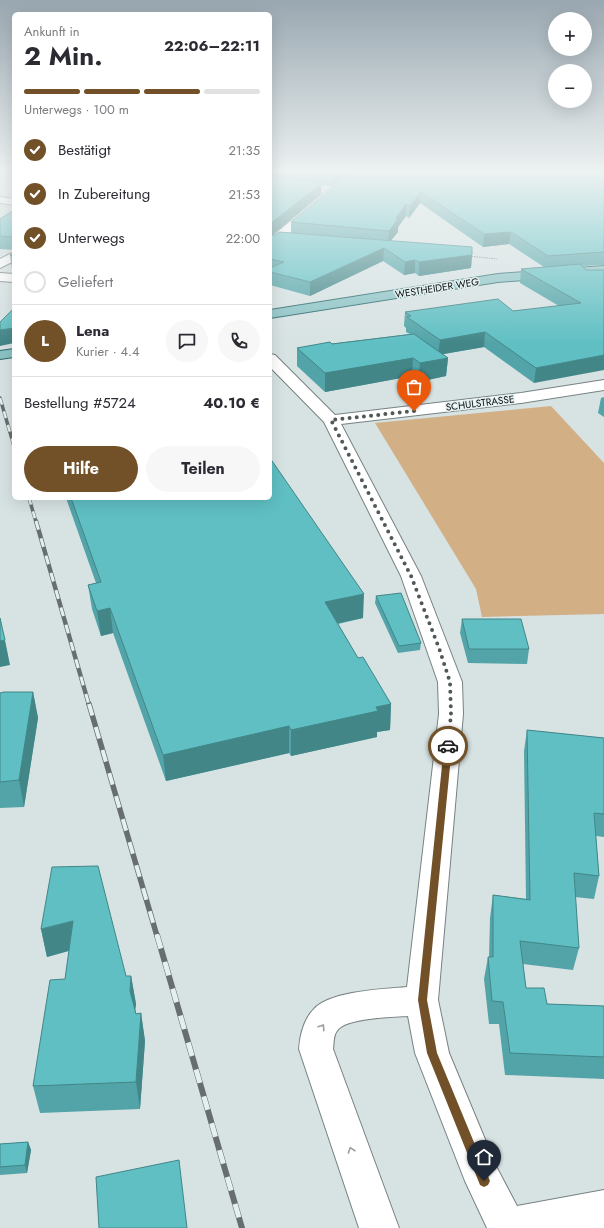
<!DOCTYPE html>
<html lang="de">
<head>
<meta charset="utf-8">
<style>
  :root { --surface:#fff; --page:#f7f7f7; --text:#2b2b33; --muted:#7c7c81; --line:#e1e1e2; --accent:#725128 }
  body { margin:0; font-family:Jost,sans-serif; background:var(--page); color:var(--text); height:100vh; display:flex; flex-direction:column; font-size:15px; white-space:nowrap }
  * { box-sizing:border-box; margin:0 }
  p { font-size:13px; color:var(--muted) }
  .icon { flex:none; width:22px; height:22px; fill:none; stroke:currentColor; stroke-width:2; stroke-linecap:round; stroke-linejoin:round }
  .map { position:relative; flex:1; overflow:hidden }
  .panel { position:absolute; left:12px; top:12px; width:260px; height:488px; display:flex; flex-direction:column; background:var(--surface); border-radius:6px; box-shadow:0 4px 16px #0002 }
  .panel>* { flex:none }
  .tools { position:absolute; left:548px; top:12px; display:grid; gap:8px }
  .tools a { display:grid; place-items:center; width:44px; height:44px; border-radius:50%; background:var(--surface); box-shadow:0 4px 16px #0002; font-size:20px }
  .pin { position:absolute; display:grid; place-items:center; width:34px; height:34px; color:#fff; margin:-41px -17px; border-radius:50% 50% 50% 0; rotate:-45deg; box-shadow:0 0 4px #0007 }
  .pin .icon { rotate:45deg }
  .courier { position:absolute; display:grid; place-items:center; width:40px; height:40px; margin:-20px; border:3px solid #725128; border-radius:50%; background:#fff; color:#222; box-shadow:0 1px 5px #0007 }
  .summary em { font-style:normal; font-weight:700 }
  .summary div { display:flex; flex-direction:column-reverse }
  .summary { display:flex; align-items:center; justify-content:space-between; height:68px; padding:0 12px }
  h1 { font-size:26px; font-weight:700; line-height:30px }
  .bar { display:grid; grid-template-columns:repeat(4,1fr); gap:6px 4px; align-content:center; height:48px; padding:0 12px }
  .bar i { height:5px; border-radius:3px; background:var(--line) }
  .bar .active { background:var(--accent) }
  .bar p { grid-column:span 4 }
  .line { display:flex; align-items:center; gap:10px; padding:0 12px; border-top:1px solid var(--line) }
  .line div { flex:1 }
  .round { display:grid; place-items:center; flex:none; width:42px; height:42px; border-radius:21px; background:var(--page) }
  ol { padding:0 12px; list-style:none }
  li { display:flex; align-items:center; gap:12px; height:44px }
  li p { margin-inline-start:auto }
  li .icon { padding:4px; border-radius:50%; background:var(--accent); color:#fff; stroke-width:4 }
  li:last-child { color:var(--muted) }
  li i { width:22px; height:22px; border:2px solid var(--line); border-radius:50% }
  .primary-button { display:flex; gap:8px; margin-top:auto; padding:8px 12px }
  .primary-button a { flex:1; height:46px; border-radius:24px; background:var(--accent); color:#fff; font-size:16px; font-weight:700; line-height:46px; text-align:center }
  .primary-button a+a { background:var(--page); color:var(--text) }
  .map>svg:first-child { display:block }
  .green { fill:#d3af86 }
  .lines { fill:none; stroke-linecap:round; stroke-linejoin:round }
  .minor-casing { stroke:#778282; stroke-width:2 }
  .major-casing { stroke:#2b696c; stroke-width:2 }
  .path { stroke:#81898a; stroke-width:1; stroke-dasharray:1.5 1; stroke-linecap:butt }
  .minor { fill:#fff; fill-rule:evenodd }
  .major { fill:#8bc3c5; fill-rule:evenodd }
  .rail-far3-casing { stroke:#676e6f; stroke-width:3.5 }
  .rail-far2-casing { stroke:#676e6f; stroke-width:4.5 }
  .rail-far1-casing { stroke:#676e6f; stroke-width:5.5 }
  .rail-casing { stroke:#676e6f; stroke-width:6 }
  .rail-far3 { stroke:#e4f0f0; stroke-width:2.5; stroke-dasharray:7; stroke-linecap:butt }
  .rail-far2 { stroke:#e4f0f0; stroke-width:3; stroke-dasharray:9; stroke-linecap:butt }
  .rail-far1 { stroke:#e4f0f0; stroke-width:4; stroke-dasharray:12; stroke-linecap:butt }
  .rail { stroke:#e4f0f0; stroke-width:5; stroke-dasharray:14; stroke-linecap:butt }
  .wall { fill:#52a4a8; fill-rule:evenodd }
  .shaded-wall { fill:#428688 }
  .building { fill:#5fbfc3; stroke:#428688 }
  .oneway { stroke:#9d9e9e }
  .route { fill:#725128 }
  .done { stroke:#515858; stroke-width:4; stroke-dasharray:0 7.2 }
  .labels { text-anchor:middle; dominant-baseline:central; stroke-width:3; stroke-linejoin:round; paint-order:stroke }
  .far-street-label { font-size:10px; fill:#090d0d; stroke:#e4f0f0 }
</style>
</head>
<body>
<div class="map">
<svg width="604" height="1228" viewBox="0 0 604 1228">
  <rect width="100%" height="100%" fill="#d7e2e3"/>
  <path class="green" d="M551 406 604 463V614L482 617 476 589 375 423Z"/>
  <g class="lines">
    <defs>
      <g id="minor">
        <path d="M356 172H367L337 193 274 246 270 247V238L329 189Z"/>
        <path d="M0 197 14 199V205L0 203Z"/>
        <path d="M14 252V261L0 268V259Z"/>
        <path d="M0 273 14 274V282L0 281Z"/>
        <path d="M270 354 275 355 335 415 521 393 604 380V390L521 403 341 424 421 576 462 682 463 714 438 1000 449 1053 497 1168 517 1206 604 1190V1228H487L465 1181 415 1053 408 1016C393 1017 344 1018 337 1031 333 1036 334 1043 333 1049L399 1228H359L299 1049C300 1035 304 1019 314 1009 330 991 384 989 407 987L439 714 438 682 401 576 324 422 270 367Z"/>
      </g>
      <g id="major">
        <path d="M604 266V274L498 282 270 318V310L498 274Z"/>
        <path d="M14 349V357L0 359V351Z"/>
      </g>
    </defs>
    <use href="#minor" class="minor-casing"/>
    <use href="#major" class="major-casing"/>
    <path class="path" d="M469 256 497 259"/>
    <use href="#minor" class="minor"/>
    <use href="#major" class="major"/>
    <defs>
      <g id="rail-far3">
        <path d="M0 398 14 446"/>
        <path d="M29 498 36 522"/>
      </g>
      <path id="rail-far2" d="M36 521 89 705"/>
      <path id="rail-far1" d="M89 704 157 936"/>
      <path id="rail" d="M157 935 242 1228"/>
    </defs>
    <use href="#rail-far3" class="rail-far3-casing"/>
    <use href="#rail-far2" class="rail-far2-casing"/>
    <use href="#rail-far1" class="rail-far1-casing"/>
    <use href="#rail" class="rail-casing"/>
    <use href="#rail-far3" class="rail-far3"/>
    <use href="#rail-far2" class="rail-far2"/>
    <use href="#rail-far1" class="rail-far1"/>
    <use href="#rail" class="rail"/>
  </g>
  <g class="wall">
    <path d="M270 172H604V265L582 266 586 270H604L534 383 484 347 443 354 448 358 446 376 418 382 412 376 325 392 297 366V348L410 334 406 332V328L404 326 405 312 513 311 559 306 520 283 521 269 544 267 509 244 483 247 420 203 409 218 406 216 398 227V232L390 241 472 255 471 268 419 276 415 273 404 275 383 261 310 296 270 285ZM353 172 291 222V233L272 235 321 194V185L331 186Z"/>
    <path d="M14 210V250L0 249V219Z"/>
    <path d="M14 252V269H12L10 255Z"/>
    <path d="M604 397V417L598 413 601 398Z"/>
    <path d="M66 498H270L363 618 338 624 358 658 391 704 390 730 377 732V737L291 756 289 753 166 781 113 633 101 636 92 609 88 585 96 583Z"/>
    <path d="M376 596 421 643 420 650 398 653 375 603Z"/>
    <path d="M462 619 529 649 527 664 468 663 460 633Z"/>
    <path d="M33 692 38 718 24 807 0 808V693Z"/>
    <path d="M527 730 604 738V837L596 836 599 876 594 899 575 897 579 948 573 970 523 964 526 988 547 1004 604 1006V1079L505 1075 499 1024H489L484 979 488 957H489L490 918 493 895 526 899 524 751Z"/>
    <path d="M41 929 126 976H131L136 1004 135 1010 136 1014 141 1013 145 1041 140 1109 40 1113 33 1086 65 979 69 951 47 957Z"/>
    <path d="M28 1142 31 1150 27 1173 0 1175V1144Z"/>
  </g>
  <g class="shaded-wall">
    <path d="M336 172H354L331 186V175Z"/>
    <path d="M322 183 321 194 270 237V224Z"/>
    <path d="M421 192 420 203 409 218 410 206Z"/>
    <path d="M406 204V216L398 227V232L388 244 389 231 396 218Z"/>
    <path d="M511 232 509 244 483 247 484 234Z"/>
    <path d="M384 248 383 261 310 296V282Z"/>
    <path d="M472 255 471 268 419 276V262Z"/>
    <path d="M415 260V273L404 275 405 262Z"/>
    <path d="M14 328V343L0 346V330Z"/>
    <path d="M485 332 484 347 438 355 440 340Z"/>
    <path d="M604 355V370L534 383 536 368Z"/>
    <path d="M413 358 412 376 325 392V373Z"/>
    <path d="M448 358 446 376 418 382 420 363Z"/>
    <path d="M364 594 363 618 324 626 325 602Z"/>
    <path d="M110 608 113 633 101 636 97 611Z"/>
    <path d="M5 640 10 665 0 667V641Z"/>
    <path d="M33 692 38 718 24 807 19 780Z"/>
    <path d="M391 704 390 730 377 732V737L291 756V730L376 707Z"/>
    <path d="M289 726V753L166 781 163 755Z"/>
    <path d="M73 921 78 948 47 957 41 929Z"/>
    <path d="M131 976 136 1004 134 1019 130 991Z"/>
    <path d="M141 1013 145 1041 140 1109 136 1082Z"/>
    <path d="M28 1142 31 1150 27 1173 25 1165Z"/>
  </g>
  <g class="building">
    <path d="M303 172H336L331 175Z"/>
    <path d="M354 172H604V252L548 256 511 232 484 234 421 192 410 206 406 204 396 218 398 219 389 231 291 222 338 183Z"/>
    <path d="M270 176 322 183 270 224Z"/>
    <path d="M14 210V237L0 236V219Z"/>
    <path d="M279 232 472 247V255L419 262 415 260 405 262 384 248 310 282 270 272V268L284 262 270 259V235H275Z"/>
    <path d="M14 252V256L10 255Z"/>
    <path d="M580 264 586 270H604V355L536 368 485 332 440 340 407 317 411 316 405 312 498 299 513 311 581 303 521 269Z"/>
    <path d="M14 308V328L0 330V322Z"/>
    <path d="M414 334 448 358 420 363 413 358 325 373 297 348 330 342 332 344Z"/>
    <path d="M270 458 364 594 325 602 358 658 363 657 391 704 376 707 378 711 291 730 289 726 163 755 110 608 97 611 88 585 101 582 71 498H270Z"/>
    <path d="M401 593 421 643 399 646 376 596Z"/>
    <path d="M0 618 5 640 0 641Z"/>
    <path d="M462 619H521L529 649H469Z"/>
    <path d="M4 692H33L19 780 0 782V693Z"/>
    <path d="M527 730 604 738V814L594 813 599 876 574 873 579 948 520 941 526 988H544L547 1004 604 1006V1057L510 1053 503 1002 492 1001 488 957H493V895L530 900Z"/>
    <path d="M98 866 126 976H131L130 991 136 1014 141 1013 136 1082 33 1086 50 980 65 979 73 921 41 929 52 867Z"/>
    <path d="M28 1142 25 1165 0 1167V1144Z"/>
    <path d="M179 1160 187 1228H99L96 1177Z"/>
  </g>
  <defs><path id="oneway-chevron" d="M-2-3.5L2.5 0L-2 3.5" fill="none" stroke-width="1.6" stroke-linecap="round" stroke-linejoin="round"/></defs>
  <g class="oneway">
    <use href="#oneway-chevron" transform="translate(322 1027) rotate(-57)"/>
    <use href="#oneway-chevron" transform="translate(351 1150) rotate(-109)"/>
  </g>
  <linearGradient id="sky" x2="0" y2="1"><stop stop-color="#99a7b0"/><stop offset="0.5" stop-color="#edf2f2"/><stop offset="1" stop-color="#edf2f2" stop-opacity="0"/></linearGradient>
  <rect width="604" height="344" fill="url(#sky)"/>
  <path class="route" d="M448 743 452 746 427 1000 437 1053 490 1181 488 1185 484 1187 480 1185 427 1053 418 1000 444 746Z"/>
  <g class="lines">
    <path class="done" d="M414 411 331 420 411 576 439 648 450 682 451 714 448 746"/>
  </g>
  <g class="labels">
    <g class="far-street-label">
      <text transform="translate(437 288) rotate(-9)">WESTHEIDER WEG</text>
      <text transform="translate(480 403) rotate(-7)">SCHULSTRASSE</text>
    </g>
  </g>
</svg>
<div class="tools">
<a>+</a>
<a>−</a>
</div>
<div class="pin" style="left:414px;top:411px;background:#ea580c"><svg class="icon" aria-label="bag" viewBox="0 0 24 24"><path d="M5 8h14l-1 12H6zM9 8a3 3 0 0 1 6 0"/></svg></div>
<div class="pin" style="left:484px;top:1181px;background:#1f2937"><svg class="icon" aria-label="home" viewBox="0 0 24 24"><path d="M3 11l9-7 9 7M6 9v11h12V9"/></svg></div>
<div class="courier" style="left:448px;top:746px"><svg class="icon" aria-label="car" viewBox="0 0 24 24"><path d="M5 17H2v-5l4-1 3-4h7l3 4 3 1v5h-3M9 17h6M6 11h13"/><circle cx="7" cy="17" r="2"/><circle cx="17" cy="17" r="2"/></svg></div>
<section class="panel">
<div class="summary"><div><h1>2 Min.</h1><p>Ankunft in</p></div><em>22:06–22:11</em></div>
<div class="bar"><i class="active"></i><i class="active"></i><i class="active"></i><i></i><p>Unterwegs · 100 m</p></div>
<ol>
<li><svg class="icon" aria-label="check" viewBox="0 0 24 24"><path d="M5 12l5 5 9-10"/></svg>Bestätigt<p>21:35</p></li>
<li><svg class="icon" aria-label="check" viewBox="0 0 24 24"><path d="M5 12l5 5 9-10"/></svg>In Zubereitung<p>21:53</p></li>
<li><svg class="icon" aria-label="check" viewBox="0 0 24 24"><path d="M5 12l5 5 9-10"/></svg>Unterwegs<p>22:00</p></li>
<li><i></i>Geliefert</li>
</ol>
<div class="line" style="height:72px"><b class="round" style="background:var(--accent);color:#fff">L</b><div><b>Lena</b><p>Kurier · 4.4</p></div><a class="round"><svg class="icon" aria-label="chat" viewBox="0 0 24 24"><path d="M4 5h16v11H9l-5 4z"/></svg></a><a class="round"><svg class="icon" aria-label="phone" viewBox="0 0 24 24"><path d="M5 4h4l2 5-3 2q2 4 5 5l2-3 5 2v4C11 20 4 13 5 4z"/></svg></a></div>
<div class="line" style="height:52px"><div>Bestellung #5724</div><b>40.10 €</b></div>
<div class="primary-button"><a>Hilfe</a><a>Teilen</a></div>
</section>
</div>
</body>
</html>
